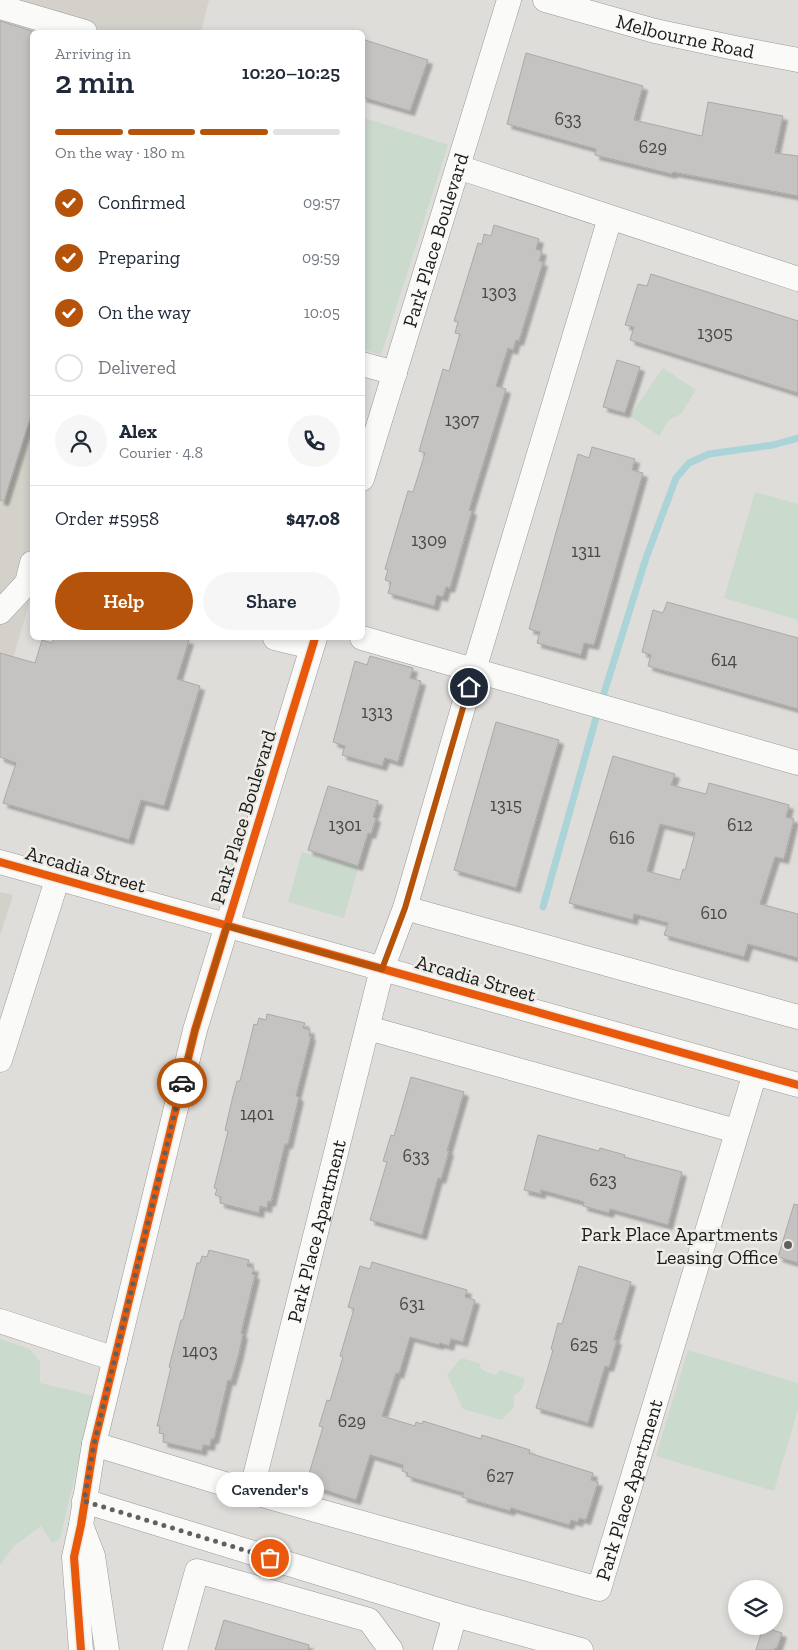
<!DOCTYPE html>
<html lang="en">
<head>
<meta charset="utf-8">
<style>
  :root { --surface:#fff; --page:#f6f6f7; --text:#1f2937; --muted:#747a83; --line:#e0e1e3; --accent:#b45309 }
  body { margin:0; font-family:"Zilla Slab",serif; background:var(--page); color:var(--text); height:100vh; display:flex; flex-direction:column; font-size:19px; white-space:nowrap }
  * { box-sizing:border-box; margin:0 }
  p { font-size:16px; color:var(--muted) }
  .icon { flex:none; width:28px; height:28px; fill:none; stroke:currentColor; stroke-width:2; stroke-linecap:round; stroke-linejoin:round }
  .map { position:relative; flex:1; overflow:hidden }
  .panel { position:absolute; left:30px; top:30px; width:335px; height:610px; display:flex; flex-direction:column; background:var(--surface); border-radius:8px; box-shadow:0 2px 8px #0003 }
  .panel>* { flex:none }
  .buttons { position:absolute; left:728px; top:1580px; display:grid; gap:10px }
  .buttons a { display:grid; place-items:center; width:55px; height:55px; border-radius:50%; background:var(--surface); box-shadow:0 2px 8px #0003; font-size:25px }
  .pin { position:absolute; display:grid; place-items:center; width:42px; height:42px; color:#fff; margin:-21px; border:2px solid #fff; border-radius:50%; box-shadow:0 1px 5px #0007 }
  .courier { position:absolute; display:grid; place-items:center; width:50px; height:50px; margin:-25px; border:4px solid #b45309; border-radius:50%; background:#fff; color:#222; box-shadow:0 1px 6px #0007 }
  .bubble { position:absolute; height:35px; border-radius:18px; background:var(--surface); box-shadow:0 2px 8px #0003; font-size:16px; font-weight:600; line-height:35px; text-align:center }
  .head em { font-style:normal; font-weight:600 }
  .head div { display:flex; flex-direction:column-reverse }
  .head { display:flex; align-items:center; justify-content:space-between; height:85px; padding:0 25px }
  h1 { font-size:32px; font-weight:600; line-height:38px }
  .bar { display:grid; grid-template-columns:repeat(4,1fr); gap:8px 5px; align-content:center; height:60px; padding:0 25px }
  .bar i { height:6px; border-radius:4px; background:var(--line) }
  .bar .selected { background:var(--accent) }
  .bar p { grid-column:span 4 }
  .line { display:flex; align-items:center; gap:12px; padding:0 25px; border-top:1px solid var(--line) }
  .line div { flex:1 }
  .round { display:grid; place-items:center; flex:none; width:52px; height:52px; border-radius:26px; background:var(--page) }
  ol { padding:0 25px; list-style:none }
  li { display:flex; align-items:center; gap:15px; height:55px }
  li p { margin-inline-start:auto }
  li .icon { padding:5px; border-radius:50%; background:var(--accent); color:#fff; stroke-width:4 }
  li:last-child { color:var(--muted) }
  li i { width:28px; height:28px; border:2px solid var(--line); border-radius:50% }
  .cta { display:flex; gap:10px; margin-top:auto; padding:10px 25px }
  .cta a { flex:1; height:58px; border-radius:30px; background:var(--accent); color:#fff; font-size:20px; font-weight:600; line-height:58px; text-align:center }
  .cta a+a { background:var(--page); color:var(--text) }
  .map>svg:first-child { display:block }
  .built { fill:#d3d1c9 }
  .green { fill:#cadacd }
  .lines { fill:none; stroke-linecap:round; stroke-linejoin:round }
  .stream { stroke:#abd4d9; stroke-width:7 }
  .building { fill:#c5c3c1; stroke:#aaa9a6; fill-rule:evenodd; filter:url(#shadow) }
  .minor-casing { stroke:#9a9997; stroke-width:25 }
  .minor { stroke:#fafaf9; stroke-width:24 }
  .cycleway-casing { stroke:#edece6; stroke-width:11 }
  .cycleway { stroke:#e8590c; stroke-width:8 }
  .done { stroke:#60605d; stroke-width:5; stroke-dasharray:0 9 }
  .route { stroke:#b45309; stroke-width:6 }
  .poi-dot { fill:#60605d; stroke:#edece6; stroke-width:2 }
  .labels { text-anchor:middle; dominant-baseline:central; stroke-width:5; stroke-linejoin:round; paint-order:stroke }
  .number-label { font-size:18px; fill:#484846 }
  .street-label { font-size:20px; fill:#1c1c1a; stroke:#edece6 }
  .poi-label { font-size:20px; fill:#1c1c1a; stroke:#edece6; text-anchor:end }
</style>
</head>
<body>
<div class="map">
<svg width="798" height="1650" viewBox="0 0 798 1650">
  <defs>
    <filter id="shadow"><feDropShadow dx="4.5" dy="4.5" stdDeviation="1" flood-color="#0004"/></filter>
  </defs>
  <rect width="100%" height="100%" fill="#dfddda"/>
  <g class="built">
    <path d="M0 0H209L201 32H32V594L0 702Z"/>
    <path d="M0 892 13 895 0 935Z"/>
  </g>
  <g class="green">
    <path d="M362 117 448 145 381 355 363 349Z"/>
    <path d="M663 368 696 390 681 414 669 420 659 436 630 416Z"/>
    <path d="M755 492 798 504V620L724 598Z"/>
    <path d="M302 852 358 868 344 918 288 902Z"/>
    <path d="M0 1339 30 1349 40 1362V1383L94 1396 60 1539 52 1543 41 1526 14 1546 0 1565Z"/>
    <path d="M688 1350 798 1383V1409L774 1491 656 1456Z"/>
    <path d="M461 1358 479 1363 482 1370 495 1375 501 1370 525 1379 522 1389 514 1396V1407L502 1420 463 1409 447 1375Z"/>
  </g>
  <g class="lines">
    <g class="stream">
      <path d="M604 693 646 558 676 478 689 463 709 454 773 445 798 438"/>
      <path d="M543 907 596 718"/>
    </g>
  </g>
  <g class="building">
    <path d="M0 21 32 31V412L4 501 0 500Z"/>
    <path d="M362 39 428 60 410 111 362 97Z"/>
    <path d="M526 53 643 86 634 120 702 136 708 102 783 116 775 153 798 156V196L673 172 672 174 595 155 596 149 507 124Z"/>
    <path d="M494 225 539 239 536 249 542 251 539 261 543 262 519 341 516 340 513 350 508 348 496 386 506 389 469 510 472 511 450 588 446 587 443 597 437 595 434 606 388 593 391 582 385 580 388 570 385 569 408 491 413 492 425 453 419 451 443 369 449 371 460 334 455 333 458 322 454 321 478 243 482 244 484 234 491 236Z"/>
    <path d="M651 274 798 321V393L630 340 634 327 625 325 638 284 647 286Z"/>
    <path d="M617 360 640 367 625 413 603 407Z"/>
    <path d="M592 447 635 459 632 470 643 473 594 645 584 643 581 655 537 643 540 632 529 629 578 454 589 458Z"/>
    <path d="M667 602 798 638V709L648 666 651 655 642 652 653 610 663 613Z"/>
    <path d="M54 638H179L189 640 177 679 200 686 164 806 141 800 129 840 3 803 16 763 0 757V653L35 663 42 640 52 643Z"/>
    <path d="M370 656 413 668 410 678 421 681 398 762 385 758 382 766 342 755 345 746 333 742 355 661 367 665Z"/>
    <path d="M496 722 559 740 516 888 454 870Z"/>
    <path d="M613 756 675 774 671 785 706 794 709 783 789 805 786 817 794 819 784 859 775 857 760 904 798 914V958L748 944 744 957 664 935 668 923 634 914 633 920 569 903ZM660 824 695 833 685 870 683 869 680 880 647 871Z"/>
    <path d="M328 786 378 801 373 817 376 818 371 834 368 833 358 866 308 850Z"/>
    <path d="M267 1014 305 1023 303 1028 310 1030 309 1036H311L296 1096 299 1097 288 1144H285L271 1202 268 1201 267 1208 260 1206 259 1213 220 1203 221 1197 215 1195 217 1189 214 1188 228 1131 225 1130 232 1100 237 1081H240L254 1024 257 1025 259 1018 266 1020Z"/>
    <path d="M411 1077 464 1092 447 1151H449L441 1179 438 1178 422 1235 370 1220 387 1162 383 1161 391 1135 394 1136Z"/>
    <path d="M538 1135 599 1151 600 1148 625 1155 624 1157 682 1172 668 1225 610 1209 609 1213 583 1206 584 1202 541 1190V1194L524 1190Z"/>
    <path d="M794 1204 798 1205V1263L778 1257Z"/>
    <path d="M209 1250 249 1260 247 1266 254 1268 252 1274 255 1275 241 1333 243 1334 239 1353 231 1381 228 1380 214 1439H211L210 1446 203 1445 202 1451 163 1442 164 1434 159 1433 160 1426H157L171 1367H169L181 1320H183L197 1263H200L202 1256 207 1257Z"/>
    <path d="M372 1262 467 1290 465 1297 475 1300 463 1342 451 1339 449 1346 440 1343 439 1345 410 1337 399 1374 396 1373 382 1416 415 1426 416 1422 422 1424 423 1421 481 1439 482 1435 530 1450 529 1453 593 1473 591 1480 598 1482 586 1520 579 1518 578 1522 571 1520 569 1525 511 1508 510 1511 462 1497 464 1493 407 1476 408 1473 402 1471 403 1465 370 1455 356 1500 306 1484 323 1427 319 1426 327 1400 330 1401 343 1357 340 1356 354 1309 348 1307 360 1266 370 1269Z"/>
    <path d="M579 1266 631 1282 614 1340H617L609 1367 605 1366 588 1423 536 1408 553 1350 551 1349 558 1323 562 1324Z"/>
    <path d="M224 1620 309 1645 308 1650H215Z"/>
    <path d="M763 1627 782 1633 777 1648H775L774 1650H756Z"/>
  </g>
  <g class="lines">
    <defs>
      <g id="minor">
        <path id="s1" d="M545 0 655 31 735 48 798 60"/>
        <path d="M0 7 85 32"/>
        <path d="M458 167 798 279"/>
        <path d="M362 364 395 373"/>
        <path id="s2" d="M362 479 509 0"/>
        <path d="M0 612 27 583 32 563"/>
        <path d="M275 638 312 647"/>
        <path d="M362 638 798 763"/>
        <path d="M0 862 798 1085"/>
        <path d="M405 908 798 1017"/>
        <path d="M368 1028 736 1131"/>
        <path d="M0 1060 58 877"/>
        <path d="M0 1321 115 1359"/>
        <path id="s3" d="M94 1444 251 1492 599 1589 755 1073"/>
        <path id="s4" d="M251 1492 382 969 405 908 474 670 610 218"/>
        <path d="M84 1501 455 1615 581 1650"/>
        <path d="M81 1525 93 1556 107 1650"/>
        <path d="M81 1650 74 1557 81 1525 94 1444 195 1030 315 638"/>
        <path d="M175 1650 197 1571 369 1620 391 1650"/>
        <path d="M445 1650 455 1615"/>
      </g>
    </defs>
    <use href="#minor" class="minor-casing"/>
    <use href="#minor" class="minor"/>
    <defs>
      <g id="cycleway">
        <path d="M0 862 798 1085"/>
        <path d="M81 1650 74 1557 81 1525 94 1444 195 1030 315 638"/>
      </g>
    </defs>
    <use href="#cycleway" class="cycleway-casing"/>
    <use href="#cycleway" class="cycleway"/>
  </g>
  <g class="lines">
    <path class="done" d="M182 1083 94 1444 84 1501 270 1558"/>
    <path class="route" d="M182 1083 195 1030 227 926 382 969 405 908 469 687"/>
  </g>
  <circle class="poi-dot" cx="788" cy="1245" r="5"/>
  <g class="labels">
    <g class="number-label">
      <text x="568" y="119">633</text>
      <text x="653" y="147">629</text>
      <text x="499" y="292">1303</text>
      <text x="715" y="333">1305</text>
      <text x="462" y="420">1307</text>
      <text x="429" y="540">1309</text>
      <text x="586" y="551">1311</text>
      <text x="724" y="660">614</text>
      <text x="377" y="712">1313</text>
      <text x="506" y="805">1315</text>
      <text x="345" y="825">1301</text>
      <text x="740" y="825">612</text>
      <text x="622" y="838">616</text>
      <text x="714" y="913">610</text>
      <text x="257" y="1114">1401</text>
      <text x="416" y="1156">633</text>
      <text x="603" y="1180">623</text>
      <text x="412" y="1304">631</text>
      <text x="584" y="1345">625</text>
      <text x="200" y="1351">1403</text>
      <text x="352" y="1421">629</text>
      <text x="500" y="1476">627</text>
    </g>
    <g class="street-label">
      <text stroke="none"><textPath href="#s1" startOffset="145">Melbourne Road</textPath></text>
      <text stroke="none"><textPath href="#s2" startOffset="250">Park Place Boulevard</textPath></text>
      <text transform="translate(243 817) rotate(-73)">Park Place Boulevard</text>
      <text transform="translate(86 869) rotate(16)">Arcadia Street</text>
      <text transform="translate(476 978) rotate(16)">Arcadia Street</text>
      <text stroke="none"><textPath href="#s4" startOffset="269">Park Place Apartment</textPath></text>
      <text stroke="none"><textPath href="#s3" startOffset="629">Park Place Apartment</textPath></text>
    </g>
    <g class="poi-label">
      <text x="778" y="1234">Park Place Apartments<tspan x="778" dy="23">Leasing Office</tspan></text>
    </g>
  </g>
</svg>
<div class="buttons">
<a><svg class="icon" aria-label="layers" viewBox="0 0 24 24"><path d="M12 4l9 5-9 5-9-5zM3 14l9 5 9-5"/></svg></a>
</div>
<div class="pin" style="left:270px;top:1558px;background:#ea580c"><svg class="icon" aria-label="bag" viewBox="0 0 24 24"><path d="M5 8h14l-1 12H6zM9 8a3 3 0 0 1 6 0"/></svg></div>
<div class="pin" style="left:469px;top:687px;background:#1f2937"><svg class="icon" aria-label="home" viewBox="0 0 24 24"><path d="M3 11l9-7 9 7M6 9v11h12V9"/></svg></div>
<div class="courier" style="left:182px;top:1083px"><svg class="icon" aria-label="car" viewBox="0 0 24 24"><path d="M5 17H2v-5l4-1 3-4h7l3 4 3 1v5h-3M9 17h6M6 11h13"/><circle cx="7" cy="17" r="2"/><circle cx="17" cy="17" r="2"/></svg></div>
<div class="bubble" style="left:216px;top:1472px;width:108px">Cavender's</div>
<section class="panel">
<div class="head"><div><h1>2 min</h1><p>Arriving in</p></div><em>10:20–10:25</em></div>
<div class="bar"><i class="selected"></i><i class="selected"></i><i class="selected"></i><i></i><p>On the way · 180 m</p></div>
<ol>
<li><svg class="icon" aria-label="check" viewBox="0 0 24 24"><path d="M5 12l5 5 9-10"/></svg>Confirmed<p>09:57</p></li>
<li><svg class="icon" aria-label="check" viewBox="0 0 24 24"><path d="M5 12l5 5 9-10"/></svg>Preparing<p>09:59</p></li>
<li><svg class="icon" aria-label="check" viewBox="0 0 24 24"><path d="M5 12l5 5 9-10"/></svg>On the way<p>10:05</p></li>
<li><i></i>Delivered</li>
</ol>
<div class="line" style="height:90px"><a class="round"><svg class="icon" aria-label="person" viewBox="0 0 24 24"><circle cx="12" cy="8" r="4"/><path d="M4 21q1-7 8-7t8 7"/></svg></a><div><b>Alex</b><p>Courier · 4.8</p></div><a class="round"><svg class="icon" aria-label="phone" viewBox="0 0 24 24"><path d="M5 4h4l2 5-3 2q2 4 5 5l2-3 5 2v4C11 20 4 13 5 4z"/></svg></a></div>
<div class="line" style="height:65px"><div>Order #5958</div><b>$47.08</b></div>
<div class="cta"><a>Help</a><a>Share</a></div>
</section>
</div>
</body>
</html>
